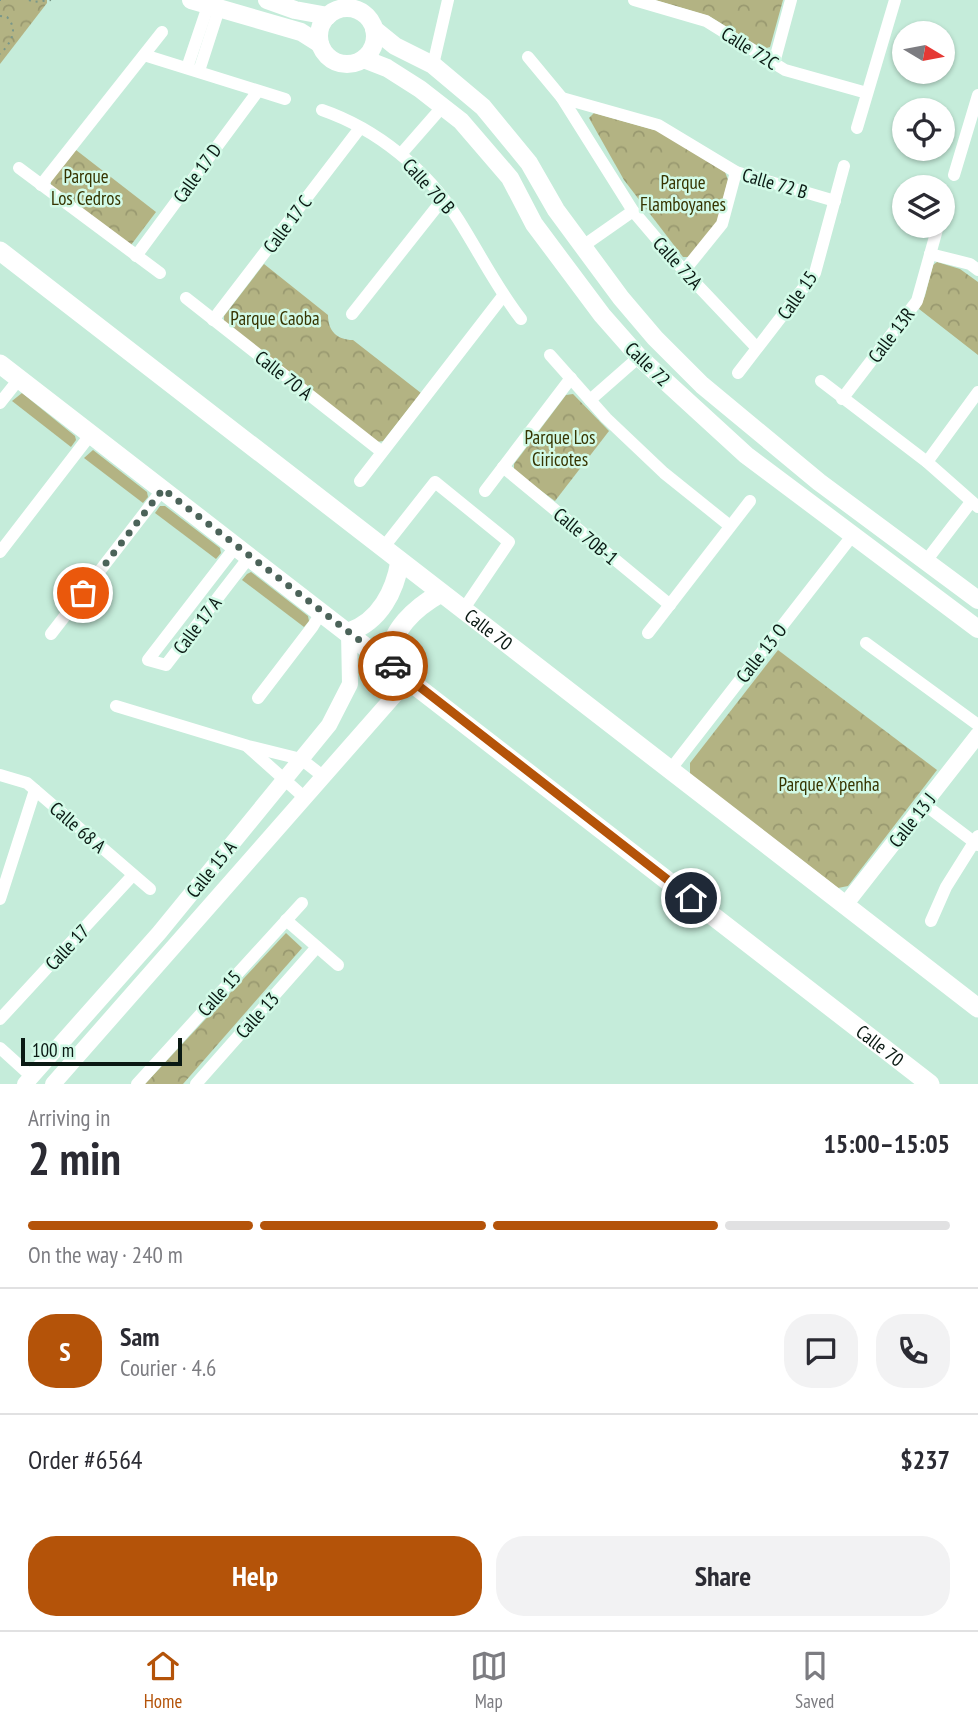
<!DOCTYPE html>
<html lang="en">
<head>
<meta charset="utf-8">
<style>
  :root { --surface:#fff; --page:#f2f2f3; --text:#2b2b33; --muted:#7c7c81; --line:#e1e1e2; --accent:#b45309 }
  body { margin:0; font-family:"PT Sans Narrow",sans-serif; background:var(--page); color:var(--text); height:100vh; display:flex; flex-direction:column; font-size:26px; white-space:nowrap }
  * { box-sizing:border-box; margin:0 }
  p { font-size:23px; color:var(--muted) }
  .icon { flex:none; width:38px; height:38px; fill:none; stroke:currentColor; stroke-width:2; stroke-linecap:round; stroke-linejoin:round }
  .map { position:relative; height:1084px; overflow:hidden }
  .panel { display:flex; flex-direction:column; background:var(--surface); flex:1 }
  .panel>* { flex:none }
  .needle { width:46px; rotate:100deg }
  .fabs { position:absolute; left:892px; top:21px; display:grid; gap:14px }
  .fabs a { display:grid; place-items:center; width:63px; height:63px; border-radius:50%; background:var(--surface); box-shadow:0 2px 5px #0004; font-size:35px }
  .scale { position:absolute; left:21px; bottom:18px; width:161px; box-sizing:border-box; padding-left:7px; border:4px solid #0a1913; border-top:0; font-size:19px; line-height:24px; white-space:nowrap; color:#0a1913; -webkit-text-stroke:5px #d2fae7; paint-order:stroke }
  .pin { position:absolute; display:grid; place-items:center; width:60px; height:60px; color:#fff; margin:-30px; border:4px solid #fff; border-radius:50%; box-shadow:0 2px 7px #0007 }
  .courier { position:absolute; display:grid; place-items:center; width:70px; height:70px; margin:-35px; border:5px solid #b45309; border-radius:50%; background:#fff; color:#222; box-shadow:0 2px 9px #0007 }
  .head em { font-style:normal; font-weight:600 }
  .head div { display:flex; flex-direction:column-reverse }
  .head { display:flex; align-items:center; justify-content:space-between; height:119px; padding:0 28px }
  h1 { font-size:46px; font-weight:600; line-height:52px }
  .bar { display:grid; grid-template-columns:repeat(4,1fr); gap:10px 7px; align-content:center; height:84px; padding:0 28px }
  .bar i { height:9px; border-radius:5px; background:var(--line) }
  .bar .current { background:var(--accent) }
  .bar p { grid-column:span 4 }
  .line { display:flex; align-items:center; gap:18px; padding:0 28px; border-top:2px solid var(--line) }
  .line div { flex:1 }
  .round { display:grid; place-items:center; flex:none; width:74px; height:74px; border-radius:28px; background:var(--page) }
  .cta { display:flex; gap:14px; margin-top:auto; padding:14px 28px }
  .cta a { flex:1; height:80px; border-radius:28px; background:var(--accent); color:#fff; font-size:28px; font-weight:600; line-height:80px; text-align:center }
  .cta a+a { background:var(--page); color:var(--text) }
  .tab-bar { display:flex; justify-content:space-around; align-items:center; height:98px; border-top:2px solid var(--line); background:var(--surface); font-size:19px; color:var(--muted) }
  .tab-bar a { display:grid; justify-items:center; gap:4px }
  .tab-bar .current { color:var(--accent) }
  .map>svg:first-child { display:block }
  .grass { fill:#b3b383 }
  .park { fill:url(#park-crowns) }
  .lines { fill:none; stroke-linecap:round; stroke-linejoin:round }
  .path { stroke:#799789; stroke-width:2; stroke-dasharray:2 5; stroke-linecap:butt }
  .minor { stroke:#fff; stroke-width:12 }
  .tertiary { stroke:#fff; stroke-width:16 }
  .secondary { stroke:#fff; stroke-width:18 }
  .primary { stroke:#fff; stroke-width:19 }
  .done { stroke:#4b6359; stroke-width:7; stroke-dasharray:0 12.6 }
  .route { stroke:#b45309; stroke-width:9 }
  .labels { text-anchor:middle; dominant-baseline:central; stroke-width:5; stroke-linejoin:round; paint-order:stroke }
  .street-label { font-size:19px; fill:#0a1913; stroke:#d2fae7 }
  .park-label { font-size:19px; fill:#363400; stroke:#d2fae7 }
</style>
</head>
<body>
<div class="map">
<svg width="978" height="1084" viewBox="0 0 978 1084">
  <defs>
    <pattern id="park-crowns" width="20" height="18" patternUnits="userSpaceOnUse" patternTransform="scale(1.75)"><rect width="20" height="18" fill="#b3b383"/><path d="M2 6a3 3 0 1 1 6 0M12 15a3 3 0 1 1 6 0" fill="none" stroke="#999970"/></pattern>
  </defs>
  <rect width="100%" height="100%" fill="#c5ecda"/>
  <g class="grass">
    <path d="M22 393 75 436 76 440 71 447 12 401Z"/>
    <path d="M93 450 147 492 148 497 143 503 84 458Z"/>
    <path d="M160 506H165L220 548 221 553 216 559 155 513Z"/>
    <path d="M251 572 308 616 309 621 304 627 242 580 247 574Z"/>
  </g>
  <g class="park">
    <path d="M0 0H47V3L0 64Z"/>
    <path d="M655 0H783L770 47 763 49 709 16Z"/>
    <path d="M594 113 658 131 725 172 728 180 717 223 690 257H683L624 180 589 118Z"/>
    <path d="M76 150 156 212 131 245 51 189V181Z"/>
    <path d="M937 262 960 269 978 282V355L919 309 925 296 933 265Z"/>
    <path d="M264 264 328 315C328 331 337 340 353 340L421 393 383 441 377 442 224 323V316Z"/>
    <path d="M573 394 609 431 555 501 514 471V464L566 395Z"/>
    <path d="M778 650 937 770 848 886 838 888 690 774V763Z"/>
    <path d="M286 933 302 948 183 1084H145Z"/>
  </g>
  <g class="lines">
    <g class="path">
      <path d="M0 0H1"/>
      <path d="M29 0 34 2 51 0"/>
      <path d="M0 16 7 17C19 30 11 43 0 54"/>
    </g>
    <g class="minor">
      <path d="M634 0 706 21 785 70 867 93"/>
      <path d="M144 55 285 99"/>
      <path d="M528 57 562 98 633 211 684 271 757 348"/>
      <path d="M774 63 791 0"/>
      <path d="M433 65 448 0"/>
      <path d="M187 68 208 6"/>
      <path d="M199 71 219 9"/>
      <path d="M562 98 658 125 736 172 835 201"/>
      <path d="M322 110C377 129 427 170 458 219 479 252 496 287 521 319"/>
      <path d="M857 128 895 0"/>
      <path d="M401 154 443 106"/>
      <path d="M19 168 160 273"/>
      <path d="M954 175 978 95"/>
      <path d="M41 185 162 32"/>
      <path d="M583 246 633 211"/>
      <path d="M930 254 970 264 978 270"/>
      <path d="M136 256 258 91"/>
      <path d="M684 271 722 224 736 172"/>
      <path d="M186 298 382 452"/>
      <path d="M352 314 443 199"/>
      <path d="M213 320 360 128"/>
      <path d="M550 355 606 418 664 473 730 526"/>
      <path d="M738 373 815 273 844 166"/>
      <path d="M821 381 927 462 978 507"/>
      <path d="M842 399 917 301 938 226"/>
      <path d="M590 400 639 357"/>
      <path d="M0 403 19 379"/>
      <path d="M927 462 978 392"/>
      <path d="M503 467 670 605"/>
      <path d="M360 481 503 296"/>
      <path d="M485 491 571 378"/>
      <path d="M236 546 148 660 166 665 250 556"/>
      <path d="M383 548 435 482 509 542 463 610"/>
      <path d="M0 552 91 434"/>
      <path d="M926 561 971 502"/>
      <path d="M648 633 750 501"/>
      <path d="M51 634 163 489"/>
      <path d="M866 643 978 725"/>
      <path d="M258 698 313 626 322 611"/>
      <path d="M116 706 248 746 301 759 324 777"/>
      <path d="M248 747 305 798"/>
      <path d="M670 770 852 536"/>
      <path d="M0 775 27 783 150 889"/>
      <path d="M924 804 978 845"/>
      <path d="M0 899 35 790"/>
      <path d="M286 920 338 965"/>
      <path d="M931 921 946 887 978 836"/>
      <path d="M0 1019 133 875"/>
      <path d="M0 1048 31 1076"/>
      <path d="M137 1084 302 903"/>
      <path d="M196 1084 317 947"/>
    </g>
    <g class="tertiary">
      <path d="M845 905 978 735"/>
      <path d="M25 1084 159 933 329 725 350 684 349 632"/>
      <path d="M53 1084 409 679"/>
    </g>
    <g class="secondary">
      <path d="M191 0 301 32 320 44"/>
      <path d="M267 0 295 10 328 16"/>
      <circle cx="347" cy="36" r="28"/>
      <path d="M374 29 395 46 433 65 483 107 529 163 556 210 621 298 655 338 702 385 819 482 978 600"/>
      <path d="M364 59 387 68 420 89 461 121 510 178 534 224 602 315 639 357 746 455 978 629"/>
    </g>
    <g class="primary">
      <path id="s1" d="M0 251 978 1008"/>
      <path id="s2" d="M0 364 930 1084"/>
      <path d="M349 632C380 621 395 591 400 561"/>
      <path d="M389 663C388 631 416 607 441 593"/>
    </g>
  </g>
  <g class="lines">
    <path class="done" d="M83 593 163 489 393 666"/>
    <path class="route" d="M393 666 691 898"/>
  </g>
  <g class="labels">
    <g class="street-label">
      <text transform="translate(750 48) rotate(32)">Calle 72C</text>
      <text transform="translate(197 173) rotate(-54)">Calle 17 D</text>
      <text transform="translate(775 183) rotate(16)">Calle 72 B</text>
      <text transform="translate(429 186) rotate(48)">Calle 70 B</text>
      <text transform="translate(287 224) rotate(-53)">Calle 17 C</text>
      <text transform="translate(678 263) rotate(48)">Calle 72A</text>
      <text transform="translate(797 295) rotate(-55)">Calle 15</text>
      <text transform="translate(891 335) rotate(-53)">Calle 13R</text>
      <text transform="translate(648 364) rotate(44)">Calle 72</text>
      <text transform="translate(284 375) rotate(38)">Calle 70 A</text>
      <text transform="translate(586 536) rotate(40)">Calle 70B-1</text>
      <text transform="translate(197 625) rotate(-53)">Calle 17 A</text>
      <text stroke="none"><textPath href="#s1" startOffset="618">Calle 70</textPath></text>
      <text transform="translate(761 653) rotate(-52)">Calle 13 O</text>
      <text transform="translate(912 820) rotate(-52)">Calle 13 J</text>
      <text transform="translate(78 827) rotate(41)">Calle 68 A</text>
      <text transform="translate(211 869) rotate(-51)">Calle 15 A</text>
      <text transform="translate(67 947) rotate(-47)">Calle 17</text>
      <text transform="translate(219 993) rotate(-48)">Calle 15</text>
      <text transform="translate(257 1015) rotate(-48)">Calle 13</text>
      <text stroke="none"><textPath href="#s2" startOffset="1113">Calle 70</textPath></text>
    </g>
    <g class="park-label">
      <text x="86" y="176">Parque<tspan x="86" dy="22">Los Cedros</tspan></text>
      <text x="683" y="182">Parque<tspan x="683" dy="22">Flamboyanes</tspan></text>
      <text x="275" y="318">Parque Caoba</text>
      <text x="560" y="437">Parque Los<tspan x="560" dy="22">Ciricotes</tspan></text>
      <text x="829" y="784">Parque X'penha</text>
    </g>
  </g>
</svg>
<div class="fabs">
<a><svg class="needle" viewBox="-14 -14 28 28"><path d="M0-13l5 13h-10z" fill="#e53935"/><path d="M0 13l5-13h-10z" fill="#7c7c81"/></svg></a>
<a><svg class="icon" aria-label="locate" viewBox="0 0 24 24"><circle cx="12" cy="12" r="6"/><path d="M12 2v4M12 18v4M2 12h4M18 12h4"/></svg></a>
<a><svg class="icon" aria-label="layers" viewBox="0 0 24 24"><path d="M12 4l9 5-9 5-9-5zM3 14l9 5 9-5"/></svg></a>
</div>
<div class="scale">100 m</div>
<div class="pin" style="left:83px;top:593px;background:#ea580c"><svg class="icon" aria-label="bag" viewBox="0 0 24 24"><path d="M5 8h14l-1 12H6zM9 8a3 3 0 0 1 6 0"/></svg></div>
<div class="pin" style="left:691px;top:898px;background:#1f2937"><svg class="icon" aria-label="home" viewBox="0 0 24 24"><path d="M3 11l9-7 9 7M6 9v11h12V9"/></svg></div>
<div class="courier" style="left:393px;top:666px"><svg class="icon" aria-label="car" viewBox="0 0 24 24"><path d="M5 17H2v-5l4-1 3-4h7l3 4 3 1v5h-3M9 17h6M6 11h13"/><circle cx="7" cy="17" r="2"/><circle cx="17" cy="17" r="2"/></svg></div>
</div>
<section class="panel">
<div class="head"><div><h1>2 min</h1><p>Arriving in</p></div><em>15:00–15:05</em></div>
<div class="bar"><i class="current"></i><i class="current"></i><i class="current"></i><i></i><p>On the way · 240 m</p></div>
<div class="line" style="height:126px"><b class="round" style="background:var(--accent);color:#fff">S</b><div><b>Sam</b><p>Courier · 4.6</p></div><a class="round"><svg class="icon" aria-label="chat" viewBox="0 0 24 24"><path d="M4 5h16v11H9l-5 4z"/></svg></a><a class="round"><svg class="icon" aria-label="phone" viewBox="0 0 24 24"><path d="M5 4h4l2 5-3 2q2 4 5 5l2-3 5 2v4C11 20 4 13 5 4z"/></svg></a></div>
<div class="line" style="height:91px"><div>Order #6564</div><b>$237</b></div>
<div class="cta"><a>Help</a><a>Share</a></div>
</section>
<nav class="tab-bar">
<a class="current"><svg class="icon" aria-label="home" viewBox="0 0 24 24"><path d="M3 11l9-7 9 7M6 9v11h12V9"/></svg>Home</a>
<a><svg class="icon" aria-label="map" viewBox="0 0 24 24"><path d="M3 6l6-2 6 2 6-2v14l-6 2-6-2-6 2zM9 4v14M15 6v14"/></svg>Map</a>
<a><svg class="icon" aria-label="saved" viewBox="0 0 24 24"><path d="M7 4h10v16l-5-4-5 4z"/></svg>Saved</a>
</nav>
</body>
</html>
